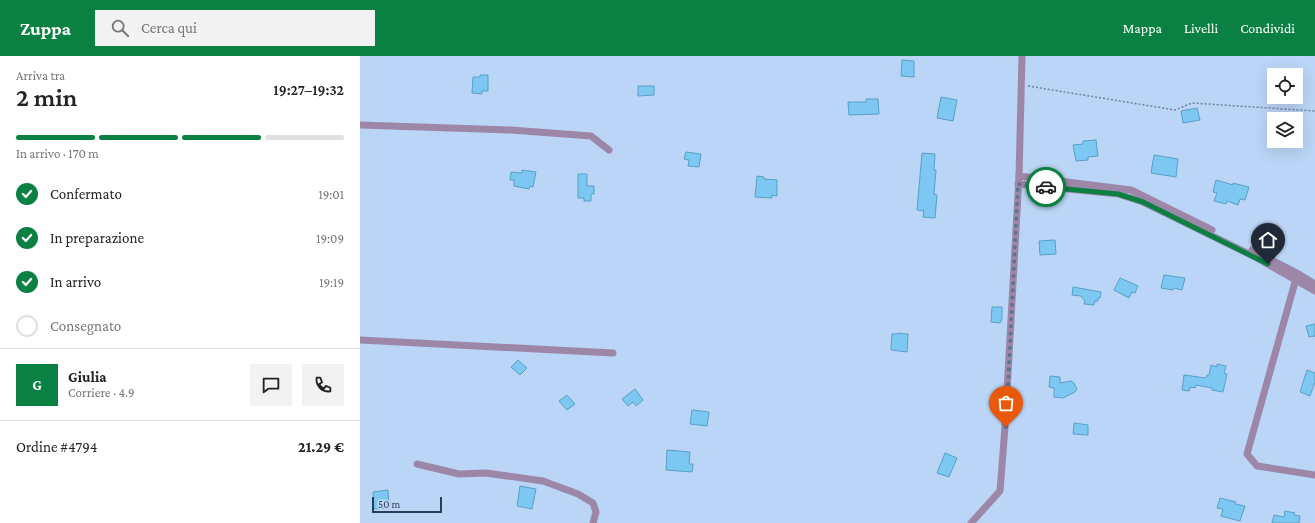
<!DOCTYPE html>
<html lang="it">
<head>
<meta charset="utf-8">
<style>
  :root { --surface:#fff; --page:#f2f2f2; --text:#222; --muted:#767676; --line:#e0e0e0; --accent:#0b8043 }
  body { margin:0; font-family:"Crimson Pro",serif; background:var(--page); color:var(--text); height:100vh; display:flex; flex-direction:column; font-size:15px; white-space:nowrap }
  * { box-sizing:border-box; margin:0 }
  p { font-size:13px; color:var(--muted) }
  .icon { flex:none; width:22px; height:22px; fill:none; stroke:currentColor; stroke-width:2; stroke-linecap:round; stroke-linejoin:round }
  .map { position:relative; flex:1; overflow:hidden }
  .drawer { display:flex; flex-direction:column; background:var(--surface); width:360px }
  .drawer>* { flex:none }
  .tools { position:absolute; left:907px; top:12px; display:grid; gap:8px }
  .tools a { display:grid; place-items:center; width:36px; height:36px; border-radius:0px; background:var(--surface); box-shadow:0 4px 16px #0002; font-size:20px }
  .scale { position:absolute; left:12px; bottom:10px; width:70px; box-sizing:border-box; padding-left:4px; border:2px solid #2c3e55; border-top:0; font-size:11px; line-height:14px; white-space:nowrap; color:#2c3e55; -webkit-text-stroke:3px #bbd5f7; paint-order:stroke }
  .pin { position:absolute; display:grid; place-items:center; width:34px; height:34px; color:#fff; margin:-41px -17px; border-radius:50% 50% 50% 0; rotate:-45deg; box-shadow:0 0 4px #0007 }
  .pin .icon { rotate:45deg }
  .courier { position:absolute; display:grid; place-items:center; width:40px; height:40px; margin:-20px; border:3px solid #0b8043; border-radius:50%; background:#fff; color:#222; box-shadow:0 1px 5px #0007 }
  .summary em { font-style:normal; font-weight:600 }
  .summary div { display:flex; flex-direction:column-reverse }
  .summary { display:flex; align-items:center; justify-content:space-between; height:68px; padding:0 16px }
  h1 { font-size:26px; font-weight:600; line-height:30px }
  .bar { display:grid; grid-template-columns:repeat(4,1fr); gap:6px 4px; align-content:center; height:48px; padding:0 16px }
  .bar i { height:5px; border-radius:3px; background:var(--line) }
  .bar .selected { background:var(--accent) }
  .bar p { grid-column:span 4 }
  .line { display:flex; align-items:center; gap:10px; padding:0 16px; border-top:1px solid var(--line) }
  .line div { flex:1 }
  .round { display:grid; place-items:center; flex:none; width:42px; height:42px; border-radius:0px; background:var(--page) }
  ol { padding:0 16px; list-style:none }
  li { display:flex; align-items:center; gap:12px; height:44px }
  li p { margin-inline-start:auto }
  li .icon { padding:4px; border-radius:50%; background:var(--accent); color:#fff; stroke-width:4 }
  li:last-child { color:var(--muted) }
  li i { width:22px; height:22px; border:2px solid var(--line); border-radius:50% }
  header { display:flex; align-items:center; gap:24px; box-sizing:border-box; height:56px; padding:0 20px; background:var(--accent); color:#fff }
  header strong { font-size:19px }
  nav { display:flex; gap:22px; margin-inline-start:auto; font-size:14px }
  .search { width:280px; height:36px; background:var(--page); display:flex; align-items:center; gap:10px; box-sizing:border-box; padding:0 14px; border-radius:0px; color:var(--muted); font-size:15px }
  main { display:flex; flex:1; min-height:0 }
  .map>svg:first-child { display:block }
  .building { fill:#7dc8f2; stroke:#599fc5 }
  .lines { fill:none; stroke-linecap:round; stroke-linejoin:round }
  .path { stroke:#6e839f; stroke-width:1.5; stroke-dasharray:2 2; stroke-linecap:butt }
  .street { stroke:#9d87a8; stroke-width:7 }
  .done { stroke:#5e738e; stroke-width:4; stroke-dasharray:0 7.2 }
  .route { stroke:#0b8043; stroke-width:5 }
</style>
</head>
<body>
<header>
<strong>Zuppa</strong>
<div class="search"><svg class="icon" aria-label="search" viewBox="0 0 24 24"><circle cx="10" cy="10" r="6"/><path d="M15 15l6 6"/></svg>Cerca qui</div>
<nav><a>Mappa</a><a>Livelli</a><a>Condividi</a></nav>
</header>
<main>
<section class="drawer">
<div class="summary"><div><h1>2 min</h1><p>Arriva tra</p></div><em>19:27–19:32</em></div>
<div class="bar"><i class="selected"></i><i class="selected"></i><i class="selected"></i><i></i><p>In arrivo · 170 m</p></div>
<ol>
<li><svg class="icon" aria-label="check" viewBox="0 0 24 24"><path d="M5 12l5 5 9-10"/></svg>Confermato<p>19:01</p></li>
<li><svg class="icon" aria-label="check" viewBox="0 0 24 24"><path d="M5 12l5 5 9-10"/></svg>In preparazione<p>19:09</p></li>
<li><svg class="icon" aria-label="check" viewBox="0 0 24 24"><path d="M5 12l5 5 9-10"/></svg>In arrivo<p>19:19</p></li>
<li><i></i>Consegnato</li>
</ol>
<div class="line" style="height:72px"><b class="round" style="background:var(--accent);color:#fff">G</b><div><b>Giulia</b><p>Corriere · 4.9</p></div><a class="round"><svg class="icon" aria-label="chat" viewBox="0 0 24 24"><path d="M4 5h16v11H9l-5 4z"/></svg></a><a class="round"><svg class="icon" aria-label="phone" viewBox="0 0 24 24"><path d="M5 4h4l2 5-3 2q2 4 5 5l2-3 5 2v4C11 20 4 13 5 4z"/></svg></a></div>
<div class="line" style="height:52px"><div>Ordine #4794</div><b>21.29 €</b></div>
</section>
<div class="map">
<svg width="955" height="467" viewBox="0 0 955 467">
  <rect width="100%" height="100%" fill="#bbd5f7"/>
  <g class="building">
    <path d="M542 4 554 5V21L541 20Z"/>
    <path d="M120 19H128V35H122V38L112 37 113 21H120Z"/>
    <path d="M278 30H294V39L278 40Z"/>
    <path d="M581 41 597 44 593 65 577 62Z"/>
    <path d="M506 43H518L519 58 489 59 488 46H506Z"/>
    <path d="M837 52 840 64 823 67 821 55Z"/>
    <path d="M736 84 738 100 728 101V104L716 105 713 89 723 88V85Z"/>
    <path d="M326 96 341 98 339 111 328 110 329 104 324 103Z"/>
    <path d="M562 97 575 98 574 114H576L574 138 577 139 575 162 563 161 564 155 557 154Z"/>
    <path d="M794 99 818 103 816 121 791 117Z"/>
    <path d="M162 114 176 116 173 131 170 130 169 133 154 130V124H150L151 116 162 117Z"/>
    <path d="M218 118H227V130H234V138H231V145H224V142H218Z"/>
    <path d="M397 120 404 121V123L417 124V140L412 139V142L395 141Z"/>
    <path d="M856 124 873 129V127L889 131 885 144 880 143 878 149 867 145 866 148 854 145 857 137 853 136Z"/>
    <path d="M695 184 696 198 680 199 679 185Z"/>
    <path d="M804 219 825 222 822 234 814 232 813 234 801 232Z"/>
    <path d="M760 222 778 230 775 237 772 236 769 242 754 234Z"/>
    <path d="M713 231 741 236 740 242H738V245H735L734 249 724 248 725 245 721 240 712 239Z"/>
    <path d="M632 251H642V263L640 267 631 266Z"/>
    <path d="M955 268V280L949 281 946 270Z"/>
    <path d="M538 277 548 278 547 296 531 294 532 278H538Z"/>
    <path d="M158 304 167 312 160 319 151 311Z"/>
    <path d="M857 308 866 310 864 317 867 318 863 336 852 334V332L836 329 835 332 830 331 829 335 822 334 824 319 846 322 847 319H849L851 309 857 311Z"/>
    <path d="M947 314 955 317V326L950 340 940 336Z"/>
    <path d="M690 320 700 321V327L711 325 714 327 717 333 715 336 703 342 694 341V332L689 331Z"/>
    <path d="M275 333 283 344 276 350 273 346 268 350 262 343Z"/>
    <path d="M207 339 215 348 207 354 199 345Z"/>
    <path d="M332 354 349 356 347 370 330 368Z"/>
    <path d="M714 367 728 369V379L713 378Z"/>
    <path d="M307 394 330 396 329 408H333L332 416 306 414Z"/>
    <path d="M585 397 597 402 589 421 577 417Z"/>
    <path d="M160 430 176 433 172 453 157 450Z"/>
    <path d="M28 434 29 452 14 453 13 436Z"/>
    <path d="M860 442 876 446 875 448 885 450 880 465 861 460 863 453 857 452Z"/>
    <path d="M925 455 935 457 934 459 940 460 939 467H912L914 459 924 461Z"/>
  </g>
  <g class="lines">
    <path class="path" d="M668 30 815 54 832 47 955 55"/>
    <g class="street">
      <path d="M0 69 151 74 231 80 249 94"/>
      <path d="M659 120 771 134 852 174"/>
      <path d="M658 128 758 138 783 146 895 201 955 235"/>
      <path d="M892 194 937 217 955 228"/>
      <path d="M937 219 887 398 897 410 955 419"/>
      <path d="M0 284 253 297"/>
      <path d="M57 408 99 418 126 417 183 425 218 438 233 447 236 456 233 467"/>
      <path d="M611 467 640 435 645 371 659 120 662 0"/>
    </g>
  </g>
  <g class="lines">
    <path class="done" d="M646 371 658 128 686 131"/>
    <path class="route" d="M686 131 758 138 783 146 908 208"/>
  </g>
</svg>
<div class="tools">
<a><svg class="icon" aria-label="locate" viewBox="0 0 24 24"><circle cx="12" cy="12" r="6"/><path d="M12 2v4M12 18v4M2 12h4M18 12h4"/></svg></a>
<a><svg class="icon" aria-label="layers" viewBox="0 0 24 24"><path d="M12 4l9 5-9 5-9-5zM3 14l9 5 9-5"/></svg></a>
</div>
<div class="scale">50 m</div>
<div class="pin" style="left:646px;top:371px;background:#ea580c"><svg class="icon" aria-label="bag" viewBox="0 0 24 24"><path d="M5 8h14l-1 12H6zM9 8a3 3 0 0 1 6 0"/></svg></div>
<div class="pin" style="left:908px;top:208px;background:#1f2937"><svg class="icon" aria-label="home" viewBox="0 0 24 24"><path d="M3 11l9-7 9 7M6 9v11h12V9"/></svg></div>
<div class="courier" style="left:686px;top:131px"><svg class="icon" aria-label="car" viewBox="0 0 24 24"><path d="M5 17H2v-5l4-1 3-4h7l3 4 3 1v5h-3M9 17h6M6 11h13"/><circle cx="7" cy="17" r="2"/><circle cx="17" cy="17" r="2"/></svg></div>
</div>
</main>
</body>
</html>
